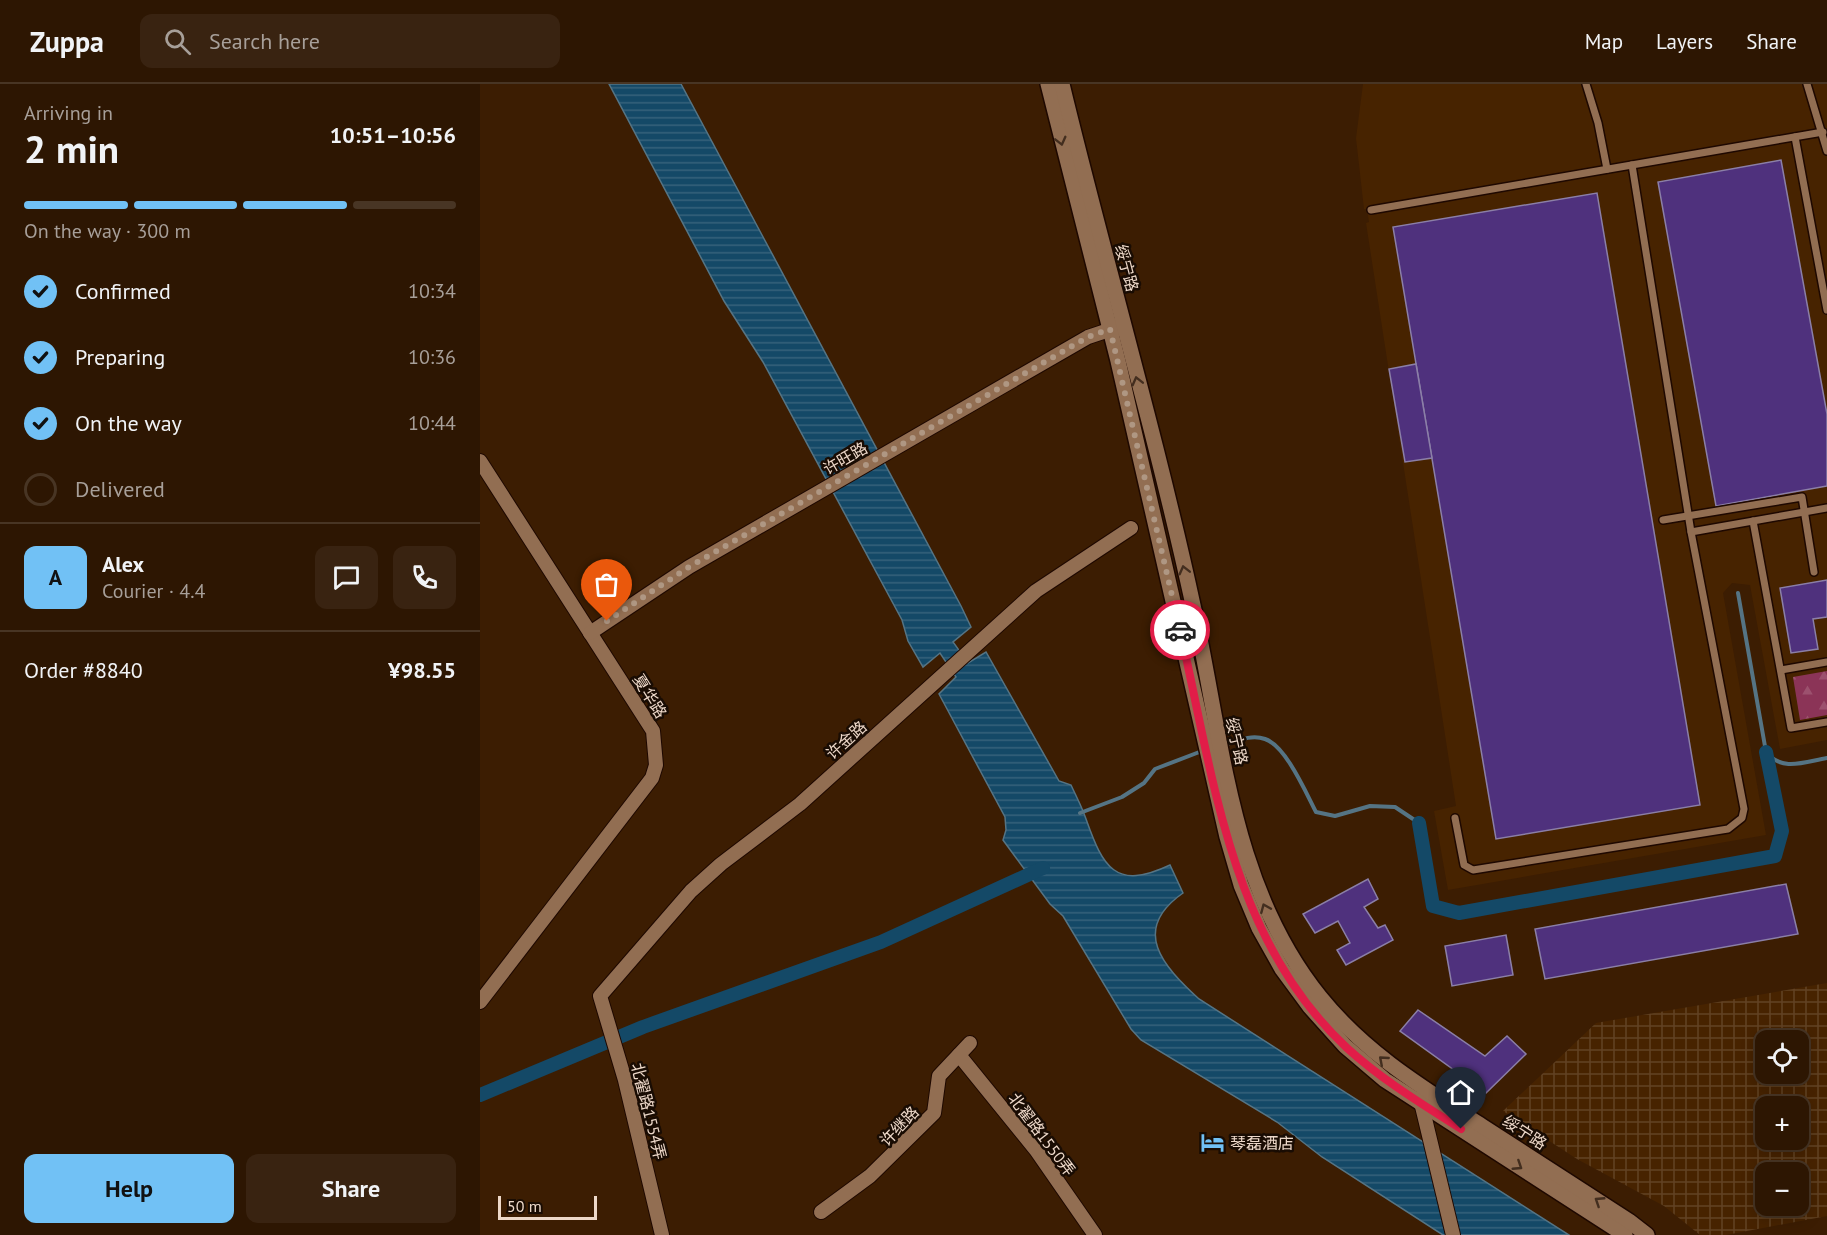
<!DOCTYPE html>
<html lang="en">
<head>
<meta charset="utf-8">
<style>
  :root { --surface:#2d1602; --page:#392311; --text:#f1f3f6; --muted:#a79f99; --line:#483524; --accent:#71c1f5 }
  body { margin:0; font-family:"PT Sans","Noto Sans SC",sans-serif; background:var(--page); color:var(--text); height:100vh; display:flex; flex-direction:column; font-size:22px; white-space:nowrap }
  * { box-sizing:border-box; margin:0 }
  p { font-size:20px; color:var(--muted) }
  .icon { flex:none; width:33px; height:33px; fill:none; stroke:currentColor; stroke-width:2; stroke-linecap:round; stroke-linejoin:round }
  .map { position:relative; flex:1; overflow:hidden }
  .side { display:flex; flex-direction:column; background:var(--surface); width:480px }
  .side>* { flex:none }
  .fabs { position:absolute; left:1275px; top:946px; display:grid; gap:12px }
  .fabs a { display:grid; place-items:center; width:54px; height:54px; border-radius:12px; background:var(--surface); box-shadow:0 3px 15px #0003,0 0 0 2px var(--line); font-size:30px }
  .scale { position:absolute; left:18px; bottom:15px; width:99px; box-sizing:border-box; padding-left:6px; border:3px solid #edd8c9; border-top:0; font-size:16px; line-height:21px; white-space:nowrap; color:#edd8c9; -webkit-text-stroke:4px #190c03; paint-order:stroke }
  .pin { position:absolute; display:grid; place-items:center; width:51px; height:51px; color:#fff; margin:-62px -26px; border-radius:50% 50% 50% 0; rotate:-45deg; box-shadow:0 0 6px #0007 }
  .pin .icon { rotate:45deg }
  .courier { position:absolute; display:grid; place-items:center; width:60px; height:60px; margin:-30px; border:4px solid #e11d48; border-radius:50%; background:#fff; color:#222; box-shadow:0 2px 8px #0007 }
  .overview em { font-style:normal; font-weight:700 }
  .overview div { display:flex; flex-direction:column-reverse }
  .overview { display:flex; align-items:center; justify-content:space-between; height:102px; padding:0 24px }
  h1 { font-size:39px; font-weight:700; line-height:45px }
  .bar { display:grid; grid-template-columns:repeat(4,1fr); gap:9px 6px; align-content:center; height:72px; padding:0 24px }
  .bar i { height:8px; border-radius:4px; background:var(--line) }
  .bar .current { background:var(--accent) }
  .bar p { grid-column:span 4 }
  .line { display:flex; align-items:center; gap:15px; padding:0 24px; border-top:2px solid var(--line) }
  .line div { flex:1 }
  .round { display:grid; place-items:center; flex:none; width:63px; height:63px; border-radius:12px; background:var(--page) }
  ol { padding:0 24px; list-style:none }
  li { display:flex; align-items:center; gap:18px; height:66px }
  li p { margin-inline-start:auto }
  li .icon { padding:6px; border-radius:50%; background:var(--accent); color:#111; stroke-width:4 }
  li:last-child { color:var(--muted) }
  li i { width:33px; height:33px; border:3px solid var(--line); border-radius:50% }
  .action { display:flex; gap:12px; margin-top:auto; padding:12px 24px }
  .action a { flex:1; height:69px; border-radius:12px; background:var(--accent); color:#111; font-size:24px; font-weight:700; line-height:69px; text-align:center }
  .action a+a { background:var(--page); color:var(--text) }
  header { display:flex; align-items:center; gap:36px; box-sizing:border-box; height:84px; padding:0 30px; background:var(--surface); border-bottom:2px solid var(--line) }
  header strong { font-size:28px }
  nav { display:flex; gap:33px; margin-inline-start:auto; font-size:21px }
  .search { width:420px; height:54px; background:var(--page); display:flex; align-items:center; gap:15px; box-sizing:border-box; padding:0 21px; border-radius:12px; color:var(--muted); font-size:22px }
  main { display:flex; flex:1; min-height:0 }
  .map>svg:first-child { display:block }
  .built { fill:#472300 }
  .industrial { fill:url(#industrial-grid); fill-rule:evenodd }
  .forest { fill:url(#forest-firs) }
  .water { fill:url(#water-rules); stroke:#557484; stroke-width:1.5 }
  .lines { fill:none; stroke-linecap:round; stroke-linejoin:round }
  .stream { stroke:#557484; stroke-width:4 }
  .canal { stroke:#144967; stroke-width:14 }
  .building { fill:#4f317d; stroke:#8b7fa7; stroke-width:1.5 }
  .lane-casing { stroke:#1e0800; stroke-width:10 }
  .street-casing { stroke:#1e0800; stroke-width:16 }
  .secondary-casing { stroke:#1e0800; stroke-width:18 }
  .lane { stroke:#926e52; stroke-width:7 }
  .street { stroke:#926e52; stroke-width:14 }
  .secondary { stroke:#926e52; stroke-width:15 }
  .oneway { stroke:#432e1f }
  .done { stroke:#af9783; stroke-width:6; stroke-dasharray:0 10.8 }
  .route { stroke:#e11d48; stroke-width:8 }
  .labels { text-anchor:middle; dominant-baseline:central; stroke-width:5; stroke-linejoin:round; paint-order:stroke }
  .street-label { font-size:16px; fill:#edd8c9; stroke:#190c03 }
  .poi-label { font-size:16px; fill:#edd8c9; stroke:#190c03; text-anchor:start }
</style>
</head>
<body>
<header>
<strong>Zuppa</strong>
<div class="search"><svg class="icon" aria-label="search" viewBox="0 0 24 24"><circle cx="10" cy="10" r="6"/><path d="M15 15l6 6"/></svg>Search here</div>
<nav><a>Map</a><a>Layers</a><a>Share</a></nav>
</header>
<main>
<section class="side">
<div class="overview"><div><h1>2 min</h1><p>Arriving in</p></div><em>10:51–10:56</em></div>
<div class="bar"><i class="current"></i><i class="current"></i><i class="current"></i><i></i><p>On the way · 300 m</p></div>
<ol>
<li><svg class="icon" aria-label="check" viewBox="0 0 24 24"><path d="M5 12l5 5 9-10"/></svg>Confirmed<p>10:34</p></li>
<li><svg class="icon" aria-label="check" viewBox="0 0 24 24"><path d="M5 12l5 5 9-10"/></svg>Preparing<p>10:36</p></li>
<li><svg class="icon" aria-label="check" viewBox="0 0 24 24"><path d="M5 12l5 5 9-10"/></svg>On the way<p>10:44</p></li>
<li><i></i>Delivered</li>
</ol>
<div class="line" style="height:108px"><b class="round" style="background:var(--accent);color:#111">A</b><div><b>Alex</b><p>Courier · 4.4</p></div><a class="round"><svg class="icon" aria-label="chat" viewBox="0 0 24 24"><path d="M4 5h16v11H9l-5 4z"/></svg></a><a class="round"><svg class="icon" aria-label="phone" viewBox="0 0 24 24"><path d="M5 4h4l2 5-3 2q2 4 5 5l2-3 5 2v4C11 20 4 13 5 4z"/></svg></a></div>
<div class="line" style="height:78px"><div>Order #8840</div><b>¥98.55</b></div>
<div class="action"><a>Help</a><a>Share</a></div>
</section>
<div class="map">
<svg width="1347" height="1151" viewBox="0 0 1347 1151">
  <defs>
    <pattern id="industrial-grid" width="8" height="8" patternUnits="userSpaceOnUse" patternTransform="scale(1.5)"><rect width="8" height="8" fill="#472300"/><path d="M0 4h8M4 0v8" fill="none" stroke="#624224"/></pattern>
    <pattern id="forest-firs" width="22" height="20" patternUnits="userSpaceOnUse" patternTransform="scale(1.5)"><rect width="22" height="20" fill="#8b3457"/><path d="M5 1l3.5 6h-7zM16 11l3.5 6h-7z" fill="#9c516e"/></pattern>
    <pattern id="water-rules" width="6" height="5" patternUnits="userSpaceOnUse" patternTransform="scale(1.5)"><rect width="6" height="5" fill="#144967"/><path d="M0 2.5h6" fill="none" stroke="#36627b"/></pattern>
  </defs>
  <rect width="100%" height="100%" fill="#3c1d02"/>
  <path class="built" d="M883 0H1347V656L1300 665 1270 501 1252 499 1243 509 1286 751 968 806 954 727 976 722 886 139 889 138 887 125H884L876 54Z"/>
  <path class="industrial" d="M1347 899V1132L1246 1151H1220L1184 1122 1097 1075 1023 1027 1116 939ZM1286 957H1318V990H1286ZM1286 1023H1318V1056H1286ZM1286 1089H1318V1122H1286Z"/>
  <path class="forest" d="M1347 587V631L1320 636 1313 593Z"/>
  <path class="water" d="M129 0H201L481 522 491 543 473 558 488 579 506 568 579 697 591 701C596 712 602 723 606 735 623 783 635 807 690 781L703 809C650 846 683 882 719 915L1089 1151H963L842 1073 797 1038 661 956 651 945 583 832 570 820 523 756 526 746 525 733 459 610 476 593 460 569 443 583 428 557 422 536 283 278 244 217Z"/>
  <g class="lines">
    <g class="stream">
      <path d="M1258 509 1286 668C1302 688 1324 678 1347 674"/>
      <path d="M744 661C757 657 771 650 785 655 806 662 826 709 836 728L855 732 890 722 915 723 939 739"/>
      <path d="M600 729 642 713 664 699 675 685 722 667"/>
    </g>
    <g class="canal">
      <path d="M939 739 953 822 979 829 1295 772 1302 747 1286 668"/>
      <path d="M0 1011 163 943 401 858 563 784"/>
    </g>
  </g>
  <g class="building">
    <path d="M1301 76 1347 330V402L1236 422 1178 98Z"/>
    <path d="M1117 109 1220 721 1016 755 913 143Z"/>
    <path d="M936 280 952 374 925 378 909 285Z"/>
    <path d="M1347 496V533L1333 535 1338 565 1311 569 1300 504Z"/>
    <path d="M888 795 898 815 884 823 898 844 905 841 913 856 866 881 857 866 870 859 858 837 835 849 823 830Z"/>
    <path d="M1306 800 1318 850 1065 895 1055 845Z"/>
    <path d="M1026 851 1033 891 972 902 965 862Z"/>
    <path d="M938 926 1005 972 1027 952 1046 970 1006 1009 920 947Z"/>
  </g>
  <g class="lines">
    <defs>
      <g id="lane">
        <path d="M1106 0 1118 39 1127 85"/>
        <path d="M1327 0 1347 67"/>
        <path d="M1315 53 1347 226"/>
        <path d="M891 126 1343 48"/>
        <path d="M1183 436 1322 413 1334 488"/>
        <path d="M1273 437 1311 644 1347 638"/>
        <path d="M1211 448 1347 424"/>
        <path d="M1301 586 1347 578"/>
        <path d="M975 734 984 781 993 786 1248 745 1262 734 1264 725 1211 448 1152 81"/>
      </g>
      <g id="street">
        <path d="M0 377 173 647 176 681 172 694 0 918"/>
        <path d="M110 549 209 483 608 253 638 243"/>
        <path d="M479 971 556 1066 615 1151"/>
        <path d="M940 1014 973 1151"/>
        <path d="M341 1128 390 1092 454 1029 459 992 490 959"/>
        <path d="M182 1151 145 996 120 912 211 807 241 780 320 720 556 507 651 444"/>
      </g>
      <g id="secondary">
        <path d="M568 0 638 277 747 753 761 801 779 844 802 885 830 923 865 962 905 996 1145 1151"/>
        <path d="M582 0C624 174 675 346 713 521 743 656 750 802 840 913 885 969 943 1004 1002 1042 1051 1074 1100 1105 1149 1137L1167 1151"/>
      </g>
    </defs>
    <use href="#lane" class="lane-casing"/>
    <use href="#street" class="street-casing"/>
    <use href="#secondary" class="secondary-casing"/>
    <use href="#lane" class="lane"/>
    <use href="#street" class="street"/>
    <use href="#secondary" class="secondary"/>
  </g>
  <defs><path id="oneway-chevron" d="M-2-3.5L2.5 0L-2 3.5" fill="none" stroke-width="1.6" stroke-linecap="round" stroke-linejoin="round" transform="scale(1.5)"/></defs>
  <g class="oneway">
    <use href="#oneway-chevron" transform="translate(581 57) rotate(76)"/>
    <use href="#oneway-chevron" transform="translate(657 297) rotate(-104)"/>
    <use href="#oneway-chevron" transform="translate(704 486) rotate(-104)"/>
    <use href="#oneway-chevron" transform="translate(785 824) rotate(-113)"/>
    <use href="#oneway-chevron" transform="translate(903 976) rotate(-139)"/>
    <use href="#oneway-chevron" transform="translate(1038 1082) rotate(33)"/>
    <use href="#oneway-chevron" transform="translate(1119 1117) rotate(-147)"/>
  </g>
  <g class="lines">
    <path class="done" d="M127 537 209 483 608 253 630 245 700 546"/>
    <path class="route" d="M700 546C734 694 750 855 867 964 902 996 942 1020 981 1045"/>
  </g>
  <defs>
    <symbol id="hotel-bare" viewBox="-9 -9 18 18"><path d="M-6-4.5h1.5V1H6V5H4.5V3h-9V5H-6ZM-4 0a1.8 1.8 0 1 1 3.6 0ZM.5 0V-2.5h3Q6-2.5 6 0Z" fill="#71c1f5" stroke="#190c03" stroke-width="2.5" paint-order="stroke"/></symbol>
  </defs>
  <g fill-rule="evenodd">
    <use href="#hotel-bare" x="716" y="1042" width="33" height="33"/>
  </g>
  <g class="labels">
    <g class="street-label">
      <text transform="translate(647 184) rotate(75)">绥宁路</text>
      <text transform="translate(365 374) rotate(-30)">许旺路</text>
      <text transform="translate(170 612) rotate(58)">夏华路</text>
      <text transform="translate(366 656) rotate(-42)">许金路</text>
      <text transform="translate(757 657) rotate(77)">绥宁路</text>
      <text transform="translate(169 1027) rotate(76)">北翟路1554弄</text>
      <text transform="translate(419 1042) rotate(-46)">许继路</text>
      <text transform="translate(1045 1048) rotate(33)">绥宁路</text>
      <text transform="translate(562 1050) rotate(53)">北翟路1550弄</text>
    </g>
    <g class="poi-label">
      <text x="750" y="1059">琴磊酒店</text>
    </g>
  </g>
</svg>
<div class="fabs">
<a><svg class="icon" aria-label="locate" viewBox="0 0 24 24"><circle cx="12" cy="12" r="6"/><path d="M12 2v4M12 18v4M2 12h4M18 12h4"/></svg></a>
<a>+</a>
<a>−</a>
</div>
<div class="scale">50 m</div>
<div class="pin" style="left:127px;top:537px;background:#ea580c"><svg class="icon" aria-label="bag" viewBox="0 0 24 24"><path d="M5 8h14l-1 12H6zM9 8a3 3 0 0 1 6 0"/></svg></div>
<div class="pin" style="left:981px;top:1045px;background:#1f2937"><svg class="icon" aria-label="home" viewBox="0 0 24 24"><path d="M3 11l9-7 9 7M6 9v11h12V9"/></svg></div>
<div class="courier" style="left:700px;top:546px"><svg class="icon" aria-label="car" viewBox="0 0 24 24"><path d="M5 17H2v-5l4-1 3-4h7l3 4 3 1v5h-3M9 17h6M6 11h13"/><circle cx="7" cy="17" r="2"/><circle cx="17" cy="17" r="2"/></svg></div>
</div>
</main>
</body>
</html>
